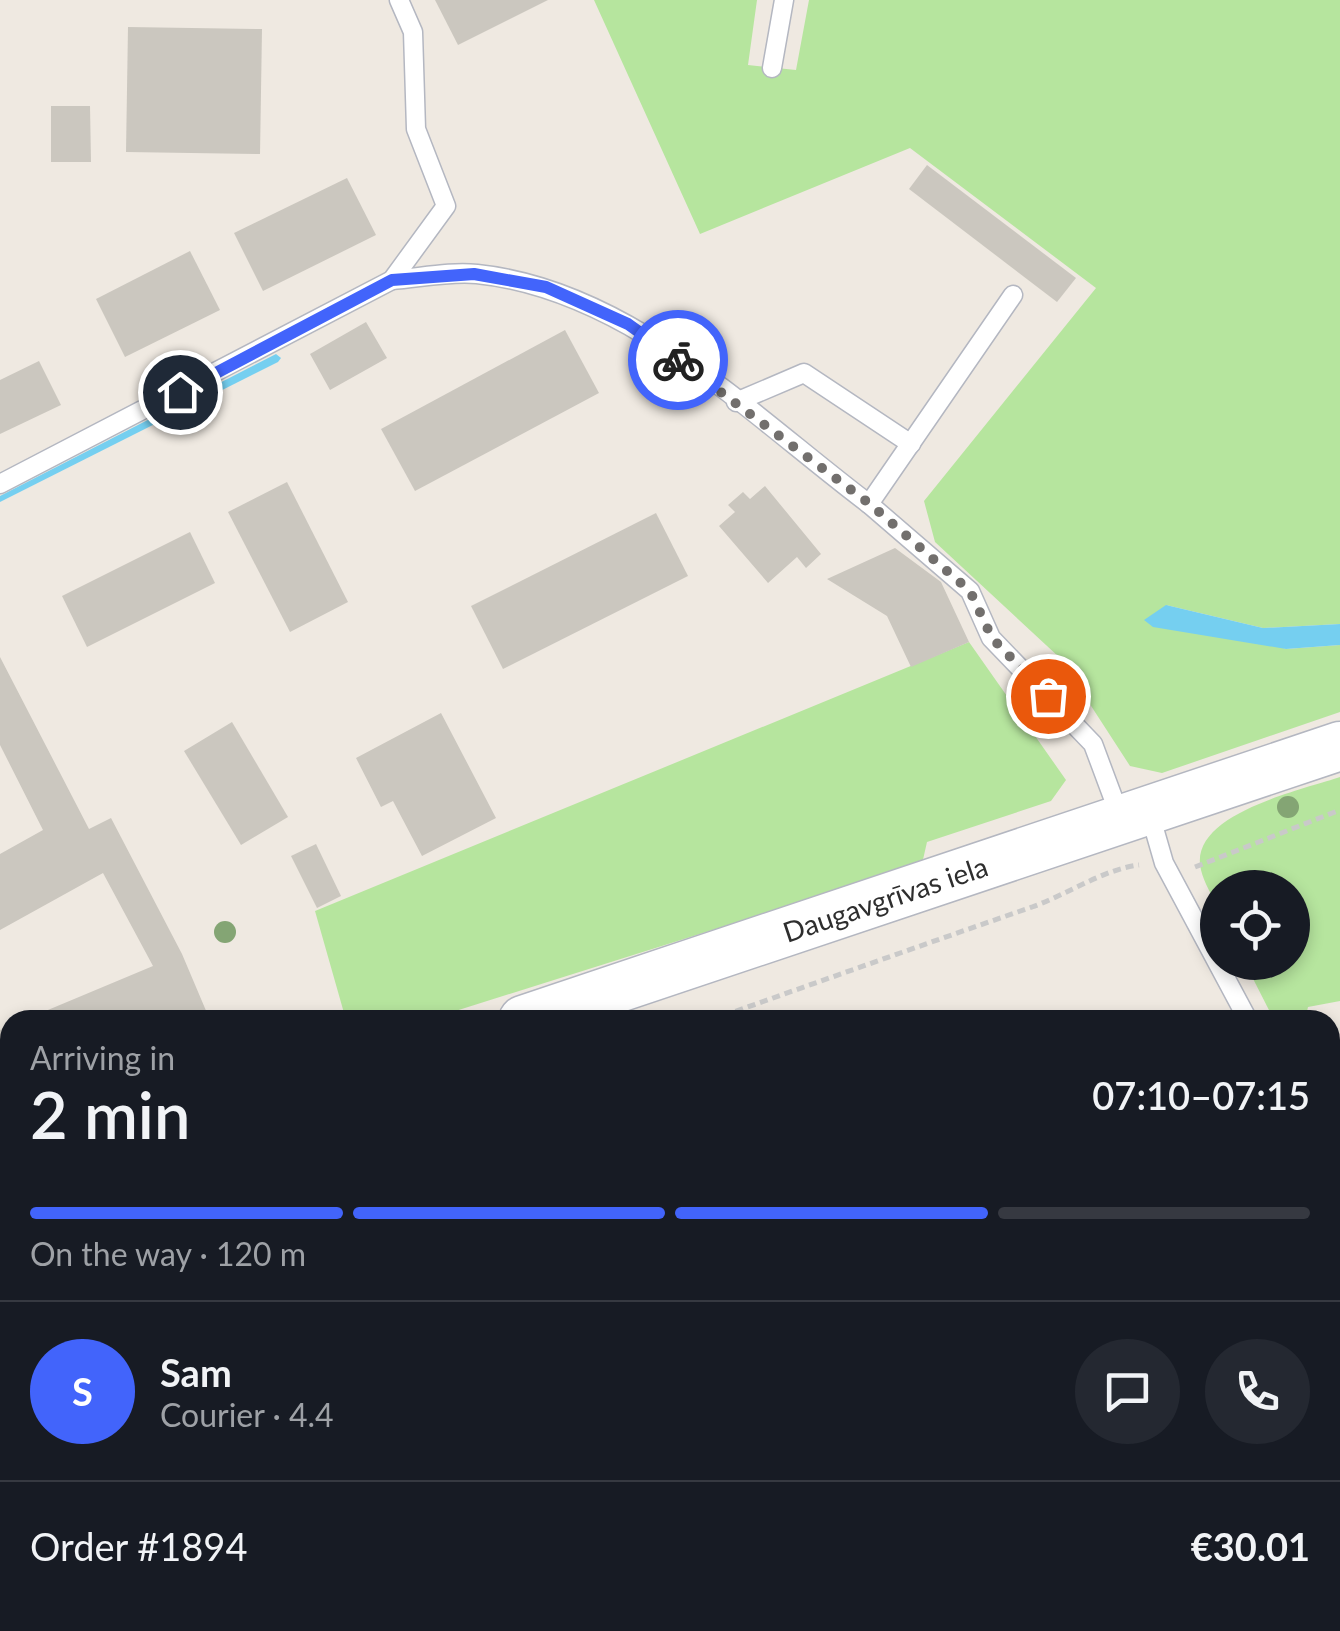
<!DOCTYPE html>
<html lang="en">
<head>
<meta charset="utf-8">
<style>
  :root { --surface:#171b24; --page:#242831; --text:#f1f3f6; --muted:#9ea1a6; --line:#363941; --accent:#4264fb }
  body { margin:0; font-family:Lato,sans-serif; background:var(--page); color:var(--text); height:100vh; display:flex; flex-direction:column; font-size:38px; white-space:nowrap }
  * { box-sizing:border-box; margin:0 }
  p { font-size:32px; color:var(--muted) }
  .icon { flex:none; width:55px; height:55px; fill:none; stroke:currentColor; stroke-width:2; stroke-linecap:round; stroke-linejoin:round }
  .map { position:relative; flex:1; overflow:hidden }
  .side { position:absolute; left:0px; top:1010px; width:1340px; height:622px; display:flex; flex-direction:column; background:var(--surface); border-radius:30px 30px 0 0; box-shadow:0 5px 15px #0003 }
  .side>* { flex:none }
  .controls { position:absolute; left:1200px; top:870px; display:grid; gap:20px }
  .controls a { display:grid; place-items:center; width:110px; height:110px; border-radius:50%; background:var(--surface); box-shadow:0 5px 15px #0003; font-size:50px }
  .pin { position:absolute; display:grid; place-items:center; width:85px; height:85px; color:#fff; margin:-42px; border:5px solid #fff; border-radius:50%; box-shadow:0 2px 10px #0007 }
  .courier { position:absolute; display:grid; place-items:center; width:100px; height:100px; margin:-50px; border:8px solid #4264fb; border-radius:50%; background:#fff; color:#222; box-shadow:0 2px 12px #0007 }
  .summary em { font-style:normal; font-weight:600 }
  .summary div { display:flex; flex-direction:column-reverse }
  .summary { display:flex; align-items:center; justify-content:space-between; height:170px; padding:0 30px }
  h1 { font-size:65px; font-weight:600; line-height:75px }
  .bar { display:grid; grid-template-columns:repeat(4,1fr); gap:15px 10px; align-content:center; height:120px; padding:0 30px }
  .bar i { height:12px; border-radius:8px; background:var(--line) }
  .bar .selected { background:var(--accent) }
  .bar p { grid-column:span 4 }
  .line { display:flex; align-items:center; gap:25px; padding:0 30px; border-top:2px solid var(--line) }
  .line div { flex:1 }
  .round { display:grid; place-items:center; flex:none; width:105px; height:105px; border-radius:52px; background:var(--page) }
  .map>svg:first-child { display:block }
  .green { fill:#b6e59e }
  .water { fill:#75cff0 }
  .building { fill:#cbc7bf }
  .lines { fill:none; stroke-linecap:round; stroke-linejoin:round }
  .lane-casing { stroke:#b4b7c1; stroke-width:21 }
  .secondary-casing { stroke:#b4b7c1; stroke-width:51 }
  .path { stroke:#c9c9c9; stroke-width:5; stroke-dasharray:8 5; stroke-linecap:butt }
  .lane { stroke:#fff; stroke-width:18 }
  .secondary { stroke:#fff; stroke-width:48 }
  .tree { fill:#84a574 }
  .done { stroke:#726f6d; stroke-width:10; stroke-dasharray:0 18 }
  .route { stroke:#4264fb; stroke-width:12 }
  .labels { text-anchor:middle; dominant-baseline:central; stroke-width:8; stroke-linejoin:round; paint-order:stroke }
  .street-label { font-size:28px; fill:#2e2e2e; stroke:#fff }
</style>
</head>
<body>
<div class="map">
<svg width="1340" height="1631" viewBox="0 0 1340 1631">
  <rect width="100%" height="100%" fill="#efe9e1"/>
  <g class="green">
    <path d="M594 0H757L748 65 796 70 809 0H1340V624L1263 628 1166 605 1286 649 1340 645V712L1162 773 1130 766 1060 658 935 542 924 501 1096 288 910 148 700 234Z"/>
    <path d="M969 642 1066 780 1051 801 927 842 922 864 427 1020H346L315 911Z"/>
    <path d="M1340 777V1001L1308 1007 1305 1020H1274L1245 963 1292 962V888H1218L1217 906C1212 895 1204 883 1201 870 1187 814 1302 790 1340 777Z"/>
  </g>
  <g class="water">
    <path d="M276 354 281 358 278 362 0 502V496Z"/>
    <path d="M1166 605 1263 628 1340 624V645L1286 649 1153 627 1144 620Z"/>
  </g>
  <g class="building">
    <path d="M435 0H548L458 45Z"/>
    <path d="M128 27 262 29 260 154 126 152Z"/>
    <path d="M51 106H90L91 162H51Z"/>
    <path d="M927 165 1076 278 1057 302 909 189Z"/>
    <path d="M347 178 376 235 263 291 234 233Z"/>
    <path d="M190 251 220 310 125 357 96 299Z"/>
    <path d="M366 322 387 358 330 390 310 354Z"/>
    <path d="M565 330 599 393 415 491 381 429Z"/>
    <path d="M39 361 61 405 0 434V380Z"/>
    <path d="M287 482 348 602 290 632 228 512Z"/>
    <path d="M765 486 821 554 806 568 797 557 768 583 719 526 735 512 728 505 743 492 750 499Z"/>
    <path d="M656 513 688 576 503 669 471 606Z"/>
    <path d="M190 532 215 583 87 647 62 596Z"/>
    <path d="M895 548 941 582 969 642 911 667 887 616 827 579Z"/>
    <path d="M0 657 89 829 111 818 182 954 207 1013 190 1020H24L153 966 103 873 0 930V854L43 830 0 745Z"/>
    <path d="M441 713 496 818 422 856 393 801 381 807 356 758Z"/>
    <path d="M232 722 288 817 241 845 184 751Z"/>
    <path d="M316 844 341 896 317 908 291 856Z"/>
    <path d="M10 1026V1095L0 1099V1030Z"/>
  </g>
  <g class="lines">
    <defs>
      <g id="lane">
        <path d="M772 68 784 0"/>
        <path d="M392 280C419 278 450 271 477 274 630 290 752 416 869 504"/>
        <path d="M1013 295 869 504 970 591 991 638 1093 744 1121 819"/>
        <path d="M736 402 804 373 911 444"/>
        <path d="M0 484 392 280 446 206 416 129 413 32 399 0"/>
        <path d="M1149 811 1164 863 1248 1020"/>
        <path d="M1330 1175 1340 1194"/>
      </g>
      <g id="secondary">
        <path id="s1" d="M523 1020 1340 746"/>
        <path d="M0 1195 10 1191"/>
      </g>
    </defs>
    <use href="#lane" class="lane-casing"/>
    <use href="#secondary" class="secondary-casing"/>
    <g class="path">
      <path d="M1195 867 1340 810"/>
      <path d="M711 1020C818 982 925 944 1032 907 1066 895 1104 869 1139 865"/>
    </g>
    <use href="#lane" class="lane"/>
    <use href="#secondary" class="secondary"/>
  </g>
  <g class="tree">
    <circle cx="1288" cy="807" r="11"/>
    <circle cx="225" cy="932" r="11"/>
  </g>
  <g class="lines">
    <path class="done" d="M678 360 870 504 970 591 992 638 1048 696"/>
    <path class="route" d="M180 392 392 280 474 274 546 287 628 324 678 360"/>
  </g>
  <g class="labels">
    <g class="street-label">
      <text stroke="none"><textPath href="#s1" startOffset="382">Daugavgrīvas iela</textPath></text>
    </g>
  </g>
</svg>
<div class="controls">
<a><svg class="icon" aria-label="locate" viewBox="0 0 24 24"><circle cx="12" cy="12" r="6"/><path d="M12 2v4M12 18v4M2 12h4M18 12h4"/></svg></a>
</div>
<div class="pin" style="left:1048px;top:696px;background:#ea580c"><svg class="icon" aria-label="bag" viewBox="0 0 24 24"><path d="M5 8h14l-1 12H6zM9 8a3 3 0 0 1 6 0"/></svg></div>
<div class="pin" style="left:180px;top:392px;background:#1f2937"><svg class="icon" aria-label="home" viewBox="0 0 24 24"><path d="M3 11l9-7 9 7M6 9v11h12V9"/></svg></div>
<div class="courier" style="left:678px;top:360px"><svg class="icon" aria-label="bike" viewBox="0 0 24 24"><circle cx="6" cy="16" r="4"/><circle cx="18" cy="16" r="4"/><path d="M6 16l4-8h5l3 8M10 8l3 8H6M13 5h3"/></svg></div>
<section class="side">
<div class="summary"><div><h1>2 min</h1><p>Arriving in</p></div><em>07:10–07:15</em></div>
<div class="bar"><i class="selected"></i><i class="selected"></i><i class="selected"></i><i></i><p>On the way · 120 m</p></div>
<div class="line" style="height:180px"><b class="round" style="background:var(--accent);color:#fff">S</b><div><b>Sam</b><p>Courier · 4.4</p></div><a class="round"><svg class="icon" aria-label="chat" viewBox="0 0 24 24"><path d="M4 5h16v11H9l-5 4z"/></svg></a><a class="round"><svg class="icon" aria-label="phone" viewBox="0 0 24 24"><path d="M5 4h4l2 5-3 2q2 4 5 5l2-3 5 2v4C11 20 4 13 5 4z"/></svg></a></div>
<div class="line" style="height:130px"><div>Order #1894</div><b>€30.01</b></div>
</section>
</div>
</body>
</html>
